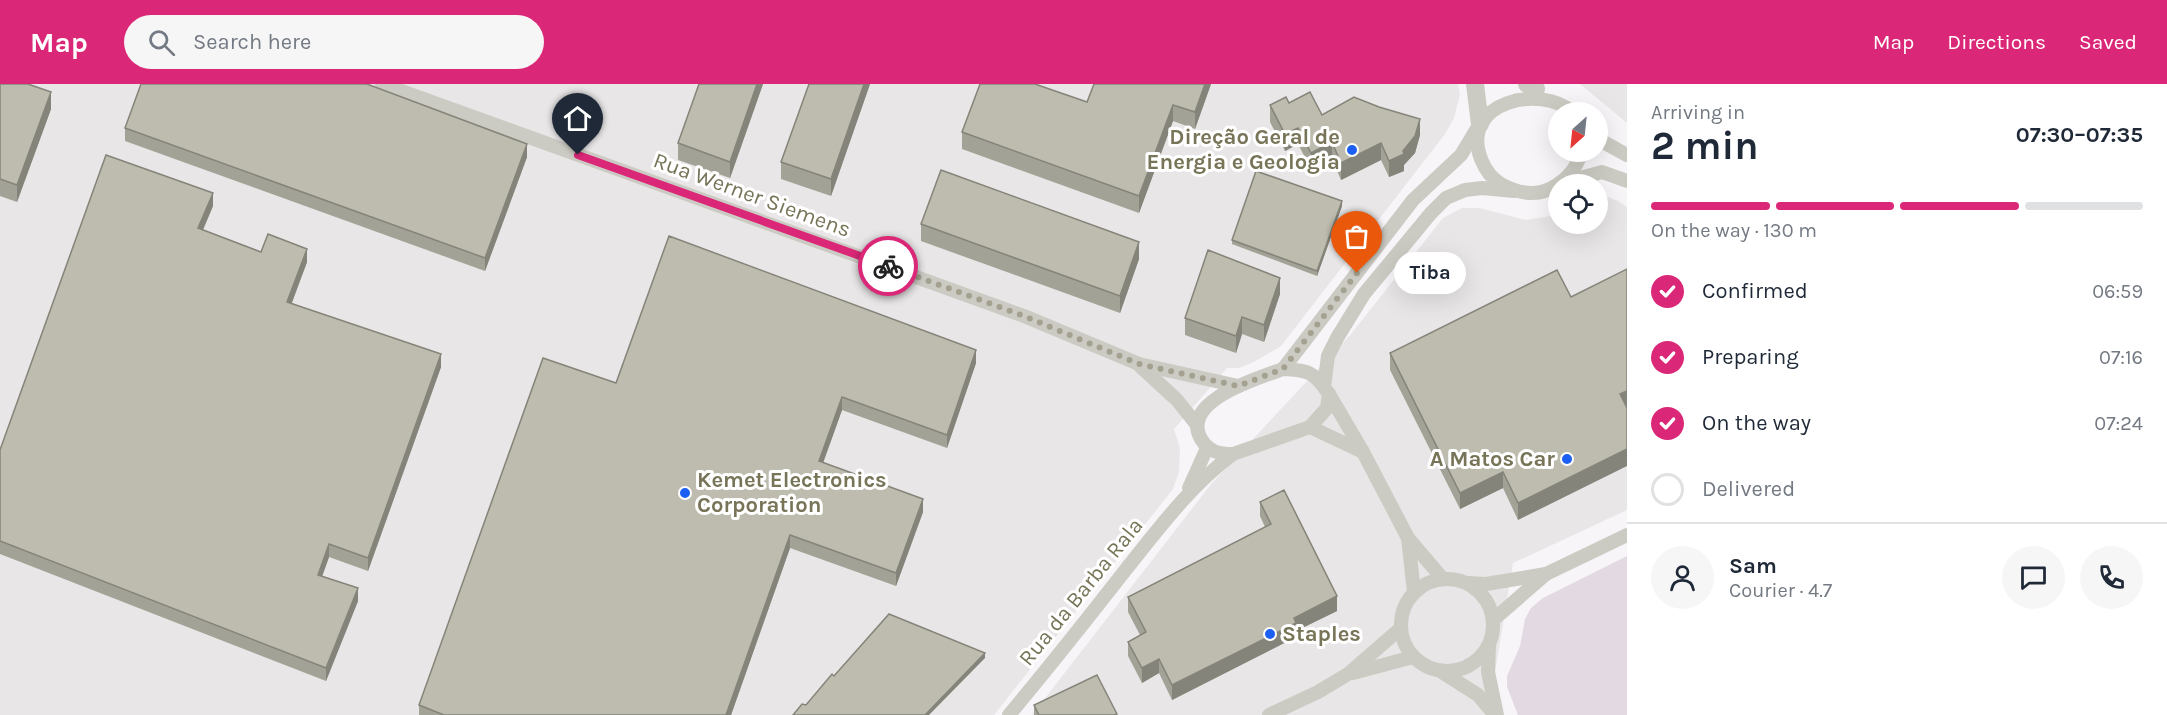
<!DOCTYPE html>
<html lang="en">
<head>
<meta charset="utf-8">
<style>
  :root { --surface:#fff; --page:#f6f6f7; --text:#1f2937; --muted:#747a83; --line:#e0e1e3; --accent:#db2777 }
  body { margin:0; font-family:Karla,sans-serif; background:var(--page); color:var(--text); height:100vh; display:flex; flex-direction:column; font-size:22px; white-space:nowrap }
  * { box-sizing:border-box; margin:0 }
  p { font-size:20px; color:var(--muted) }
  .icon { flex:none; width:33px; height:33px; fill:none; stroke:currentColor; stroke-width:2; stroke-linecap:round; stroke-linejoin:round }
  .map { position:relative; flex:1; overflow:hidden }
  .drawer { display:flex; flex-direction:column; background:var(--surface); width:540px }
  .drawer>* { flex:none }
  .needle { width:39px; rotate:207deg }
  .tools { position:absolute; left:1548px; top:18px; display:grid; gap:12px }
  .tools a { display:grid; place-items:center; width:60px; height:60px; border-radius:50%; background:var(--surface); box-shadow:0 6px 24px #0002; font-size:30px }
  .pin { position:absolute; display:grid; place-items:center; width:51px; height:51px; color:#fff; margin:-62px -26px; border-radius:50% 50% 50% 0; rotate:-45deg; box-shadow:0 0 6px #0007 }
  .pin .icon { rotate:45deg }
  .courier { position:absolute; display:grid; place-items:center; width:60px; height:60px; margin:-30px; border:4px solid #db2777; border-radius:50%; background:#fff; color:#222; box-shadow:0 2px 8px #0007 }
  .bubble { position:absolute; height:42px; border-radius:21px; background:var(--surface); box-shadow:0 6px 24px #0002; font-size:20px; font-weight:700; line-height:42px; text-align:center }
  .overview em { font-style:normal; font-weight:700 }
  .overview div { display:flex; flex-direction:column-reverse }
  .overview { display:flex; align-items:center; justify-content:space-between; height:102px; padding:0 24px }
  h1 { font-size:39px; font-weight:700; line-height:45px }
  .bar { display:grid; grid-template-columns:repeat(4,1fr); gap:9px 6px; align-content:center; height:72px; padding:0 24px }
  .bar i { height:8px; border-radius:4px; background:var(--line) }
  .bar .current { background:var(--accent) }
  .bar p { grid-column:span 4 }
  .line { display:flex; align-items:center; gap:15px; padding:0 24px; border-top:2px solid var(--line) }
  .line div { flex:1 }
  .round { display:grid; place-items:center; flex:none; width:63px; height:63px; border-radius:32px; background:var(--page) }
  ol { padding:0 24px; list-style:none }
  li { display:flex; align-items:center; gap:18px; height:66px }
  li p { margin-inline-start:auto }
  li .icon { padding:6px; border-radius:50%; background:var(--accent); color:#fff; stroke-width:4 }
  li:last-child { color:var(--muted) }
  li i { width:33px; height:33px; border:3px solid var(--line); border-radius:50% }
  header { display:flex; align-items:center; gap:36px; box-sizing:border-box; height:84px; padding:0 30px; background:var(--accent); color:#fff }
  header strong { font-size:28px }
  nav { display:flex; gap:33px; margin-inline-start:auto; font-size:21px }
  .search { width:420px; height:54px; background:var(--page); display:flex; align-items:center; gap:15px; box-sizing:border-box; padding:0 21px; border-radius:33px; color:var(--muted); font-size:22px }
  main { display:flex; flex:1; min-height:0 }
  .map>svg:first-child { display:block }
  .built { fill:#e8e6e6 }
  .green { fill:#e3d9e2 }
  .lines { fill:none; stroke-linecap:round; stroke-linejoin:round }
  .minor { stroke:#cccbc3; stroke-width:14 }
  .tertiary { stroke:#cccbc3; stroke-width:18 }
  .wall { fill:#a3a296 }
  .shaded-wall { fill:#85847a }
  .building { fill:#bebcae; stroke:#85847a; stroke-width:1.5 }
  .done { stroke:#a4a190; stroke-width:6; stroke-dasharray:0 10.8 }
  .route { stroke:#db2777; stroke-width:8 }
  .poi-dot { fill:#1b60f3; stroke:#fff; stroke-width:2 }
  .labels { text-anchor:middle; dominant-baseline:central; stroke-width:6; stroke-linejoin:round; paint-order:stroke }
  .poi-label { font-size:22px; font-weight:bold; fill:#777458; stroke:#fff; text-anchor:end }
  .street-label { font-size:22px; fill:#777458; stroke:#fff }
</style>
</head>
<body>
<header>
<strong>Map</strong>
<div class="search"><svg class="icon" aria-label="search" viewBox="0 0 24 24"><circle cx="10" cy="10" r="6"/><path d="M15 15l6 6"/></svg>Search here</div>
<nav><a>Map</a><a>Directions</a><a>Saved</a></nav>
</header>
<main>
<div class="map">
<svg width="1627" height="631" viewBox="0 0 1627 631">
  <rect width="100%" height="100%" fill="#f7f5f8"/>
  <g class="built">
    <path d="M0 0H1458L1460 10 1454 34 1445 50 1281 262 1254 278 1239 284H1227L1174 345 1180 364 1179 388 1173 405 994 631H0Z"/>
    <path d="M1580 0H1627V39Z"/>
    <path d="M1598 109 1618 117 1627 123V426L1513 479 1488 631H1032L1212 399 1351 250 1443 134 1462 124H1479L1526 136 1551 132 1558 128V140H1598Z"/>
  </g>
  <path class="green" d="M1627 472V631H1518L1507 603V592L1520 562 1525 535 1531 524 1543 514Z"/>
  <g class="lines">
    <g class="minor">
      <path d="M382 0 1024 232 1139 280 1238 302"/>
      <path d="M1572 28C1542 0 1459 17 1481 75 1485 85 1492 95 1501 100 1514 107 1530 112 1545 107 1563 100 1577 86 1581 68"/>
      <path d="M1598 55 1627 71"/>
      <path d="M1562 99 1602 88 1627 97"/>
      <path d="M1140 282 1177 316 1197 341"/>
      <path d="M1283 285C1309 286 1314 288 1329 310L1327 324 1310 343 1233 370C1219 370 1209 368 1201 355 1179 317 1259 294 1283 285Z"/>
      <path d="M1283 285 1413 116 1461 71 1479 41"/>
      <path d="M1324 303 1328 272 1337 254 1364 210 1431 129 1446 114 1465 106 1482 104 1514 107"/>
      <path d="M1329 310 1363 368 1408 454 1443 495"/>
      <path d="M1310 343 1363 368"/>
      <path d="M1189 404 1207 364"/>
      <path d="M1408 454 1414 508"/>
      <circle cx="1447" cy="541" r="46"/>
      <path d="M1468 499 1486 500 1546 490"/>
      <path d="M1493 536 1546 490 1627 451"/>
      <path d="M1489 562 1488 588 1497 631"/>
      <path d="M1442 588 1478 611 1495 631"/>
      <path d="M1353 589 1413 573"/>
      <path d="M1009 631C1049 583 1088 534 1127 484 1160 443 1190 402 1233 370"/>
      <path d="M1269 631 1318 608 1348 590 1401 544"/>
    </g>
    <g class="tertiary">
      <path d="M1475 0 1480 40"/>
      <path d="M1527 0 1536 5"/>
    </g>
  </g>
  <g class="wall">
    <path d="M0 0 51 25 17 118 0 112Z"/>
    <path d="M763 0 730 94 678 76V59Z"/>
    <path d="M809 0H870L831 112 781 95V78Z"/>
    <path d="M1094 0H1211L1195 45 1173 37 1139 129 962 65V48L1087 18Z"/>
    <path d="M1289 19 1322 31 1420 51 1415 69 1404 81V87L1389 93 1381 76 1341 96 1332 75 1311 85 1298 60 1285 67 1270 38V21Z"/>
    <path d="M125 44 527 73 485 187 125 57Z"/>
    <path d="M213 122 203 146 261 168 307 178 292 219 441 283 368 487 329 473 322 492 358 517 326 597 0 470V366Z"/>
    <path d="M1342 122 1317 192 1232 160V156Z"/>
    <path d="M921 140 1139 175 1120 229 921 157Z"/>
    <path d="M1280 210 1264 258 1242 250 1236 269 1185 251V234Z"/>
    <path d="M1571 213 1518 436 1503 404 1460 425 1390 286V269Z"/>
    <path d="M976 279 947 364 842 326 823 379 923 428 896 502 790 464 731 631H419V621L616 299Z"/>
    <path d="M1260 418 1337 527 1296 547V553L1172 616 1159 589 1142 599 1128 572V558L1140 551 1128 528V513L1265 443 1260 432Z"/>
    <path d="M1034 621 1117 631H1034Z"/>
  </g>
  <g class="shaded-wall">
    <path d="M757 0H763L730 94V78Z"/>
    <path d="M864 0H870L831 112V95Z"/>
    <path d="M1205 0H1211L1195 45V28Z"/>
    <path d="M51 8V25L17 118V101Z"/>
    <path d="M1173 21V37L1139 129V112Z"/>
    <path d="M1420 35V51L1415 69 1404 81V87L1389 93V77L1403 67Z"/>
    <path d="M1298 44V60L1285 67V50Z"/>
    <path d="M1332 58V75L1311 85V69Z"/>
    <path d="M1381 59V76L1341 96V79Z"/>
    <path d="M527 60V73L485 187V174Z"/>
    <path d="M213 109V122L198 157V144Z"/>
    <path d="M1342 117V122L1317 192V187Z"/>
    <path d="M1139 158V175L1120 229V212Z"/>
    <path d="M307 165V178L287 231V218Z"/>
    <path d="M1280 194V210L1264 258V241Z"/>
    <path d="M1242 233V250L1236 269V252Z"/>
    <path d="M976 266V279L947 364V351Z"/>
    <path d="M441 270V283L368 487V474Z"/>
    <path d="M1627 307V323L1620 310Z"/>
    <path d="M842 313V326L819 390V377Z"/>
    <path d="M1627 365V382L1518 436V419Z"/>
    <path d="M1503 388V404L1460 425V409Z"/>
    <path d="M923 415V428L896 502V489Z"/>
    <path d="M790 451V464L731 631H726Z"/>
    <path d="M329 460V473L318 504V491Z"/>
    <path d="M358 504V517L326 597V584Z"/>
    <path d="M1337 512V527L1296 547V553L1172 616V601L1294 534Z"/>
    <path d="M985 569V574L929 631H925Z"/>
    <path d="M1159 575V589L1142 599V584Z"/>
  </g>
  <g class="building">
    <path d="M0 0H28L51 8 17 101 0 95Z"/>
    <path d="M141 0H367L527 60 485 174 125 44Z"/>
    <path d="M699 0H757L730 78 678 59Z"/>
    <path d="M809 0H864L831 95 781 78Z"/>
    <path d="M980 0H1035L1087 18 1094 0H1205L1195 28 1173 21 1139 112 962 48Z"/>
    <path d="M1310 8 1322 31 1354 13 1379 23 1420 35 1415 52 1403 67 1404 70 1389 77 1381 59 1341 79 1332 58 1311 69 1298 44 1285 50 1270 21 1286 13 1289 19Z"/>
    <path d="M106 71 213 109 198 144 261 168 268 150 307 165 287 218 441 270 368 474 329 460 318 491 358 504 326 584 0 457V366Z"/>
    <path d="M941 86 1139 158 1120 212 921 140Z"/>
    <path d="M1256 87 1342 117 1317 187 1232 156Z"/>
    <path d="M669 152 976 266 947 351 842 313 819 377 923 415 896 489 790 451 726 631H444L419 621 543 274 616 299Z"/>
    <path d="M1208 166 1280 194 1264 241 1242 233 1236 252 1185 234Z"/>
    <path d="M1627 185V307L1620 310 1627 324V365L1518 419 1503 388 1460 409 1390 269 1557 186 1571 213Z"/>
    <path d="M1284 406 1337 512 1294 534 1296 539 1172 601 1159 575 1142 584 1128 558 1146 548 1128 513 1271 440 1260 418Z"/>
    <path d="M889 530 985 569 925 631H793L802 620 806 621 832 590 834 592Z"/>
    <path d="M1097 591 1117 630 1114 631H1039L1034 621Z"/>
  </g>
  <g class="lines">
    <path class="done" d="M888 182 1024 232 1139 280 1238 302 1283 285 1357 189"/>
    <path class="route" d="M578 71 888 182"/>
  </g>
  <g class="poi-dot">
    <circle cx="1352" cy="66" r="6"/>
    <circle cx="1567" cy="375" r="6"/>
    <circle cx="685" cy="409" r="6"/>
    <circle cx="1270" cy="550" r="6"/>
  </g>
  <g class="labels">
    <g class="poi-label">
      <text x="1340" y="53">Direção Geral de<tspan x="1340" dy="25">Energia e Geologia</tspan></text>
      <text x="1555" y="375">A Matos Car</text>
      <text x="697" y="396" text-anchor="start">Kemet Electronics<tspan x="697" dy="25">Corporation</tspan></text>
      <text x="1282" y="550" text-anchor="start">Staples</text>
    </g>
    <g class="street-label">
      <text transform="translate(752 111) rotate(20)">Rua Werner Siemens</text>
      <text transform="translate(1081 508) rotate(-51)">Rua da Barba Rala</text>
    </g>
  </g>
</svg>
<div class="tools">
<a><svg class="needle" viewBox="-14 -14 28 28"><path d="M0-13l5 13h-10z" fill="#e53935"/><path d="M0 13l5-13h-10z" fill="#747a83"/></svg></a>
<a><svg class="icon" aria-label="locate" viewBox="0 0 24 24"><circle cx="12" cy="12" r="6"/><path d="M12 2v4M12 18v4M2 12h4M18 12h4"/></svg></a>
</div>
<div class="pin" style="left:1357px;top:189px;background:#ea580c"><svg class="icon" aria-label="bag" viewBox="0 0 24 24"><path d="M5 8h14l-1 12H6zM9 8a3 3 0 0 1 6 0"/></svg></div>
<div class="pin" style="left:578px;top:71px;background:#1f2937"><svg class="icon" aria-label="home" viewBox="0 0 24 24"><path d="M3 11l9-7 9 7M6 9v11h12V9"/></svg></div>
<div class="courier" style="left:888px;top:182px"><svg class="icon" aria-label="bike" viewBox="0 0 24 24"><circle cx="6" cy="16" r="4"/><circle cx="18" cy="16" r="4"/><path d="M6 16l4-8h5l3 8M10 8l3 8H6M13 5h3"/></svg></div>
<div class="bubble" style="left:1394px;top:168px;width:72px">Tiba</div>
</div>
<section class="drawer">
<div class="overview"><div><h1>2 min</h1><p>Arriving in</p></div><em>07:30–07:35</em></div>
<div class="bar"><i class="current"></i><i class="current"></i><i class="current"></i><i></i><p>On the way · 130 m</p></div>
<ol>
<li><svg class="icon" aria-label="check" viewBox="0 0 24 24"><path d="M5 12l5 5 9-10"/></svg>Confirmed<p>06:59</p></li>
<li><svg class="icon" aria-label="check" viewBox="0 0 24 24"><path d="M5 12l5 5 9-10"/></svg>Preparing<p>07:16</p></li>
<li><svg class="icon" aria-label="check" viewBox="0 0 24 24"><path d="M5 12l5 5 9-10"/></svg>On the way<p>07:24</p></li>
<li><i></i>Delivered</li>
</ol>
<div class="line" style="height:108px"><a class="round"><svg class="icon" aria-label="person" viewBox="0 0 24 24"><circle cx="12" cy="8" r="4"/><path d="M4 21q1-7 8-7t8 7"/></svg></a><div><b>Sam</b><p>Courier · 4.7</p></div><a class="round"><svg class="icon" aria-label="chat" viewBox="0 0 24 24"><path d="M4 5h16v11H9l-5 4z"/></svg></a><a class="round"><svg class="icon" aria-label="phone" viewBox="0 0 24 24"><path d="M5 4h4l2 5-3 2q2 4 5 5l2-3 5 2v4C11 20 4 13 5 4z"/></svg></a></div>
</section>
</main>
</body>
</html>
